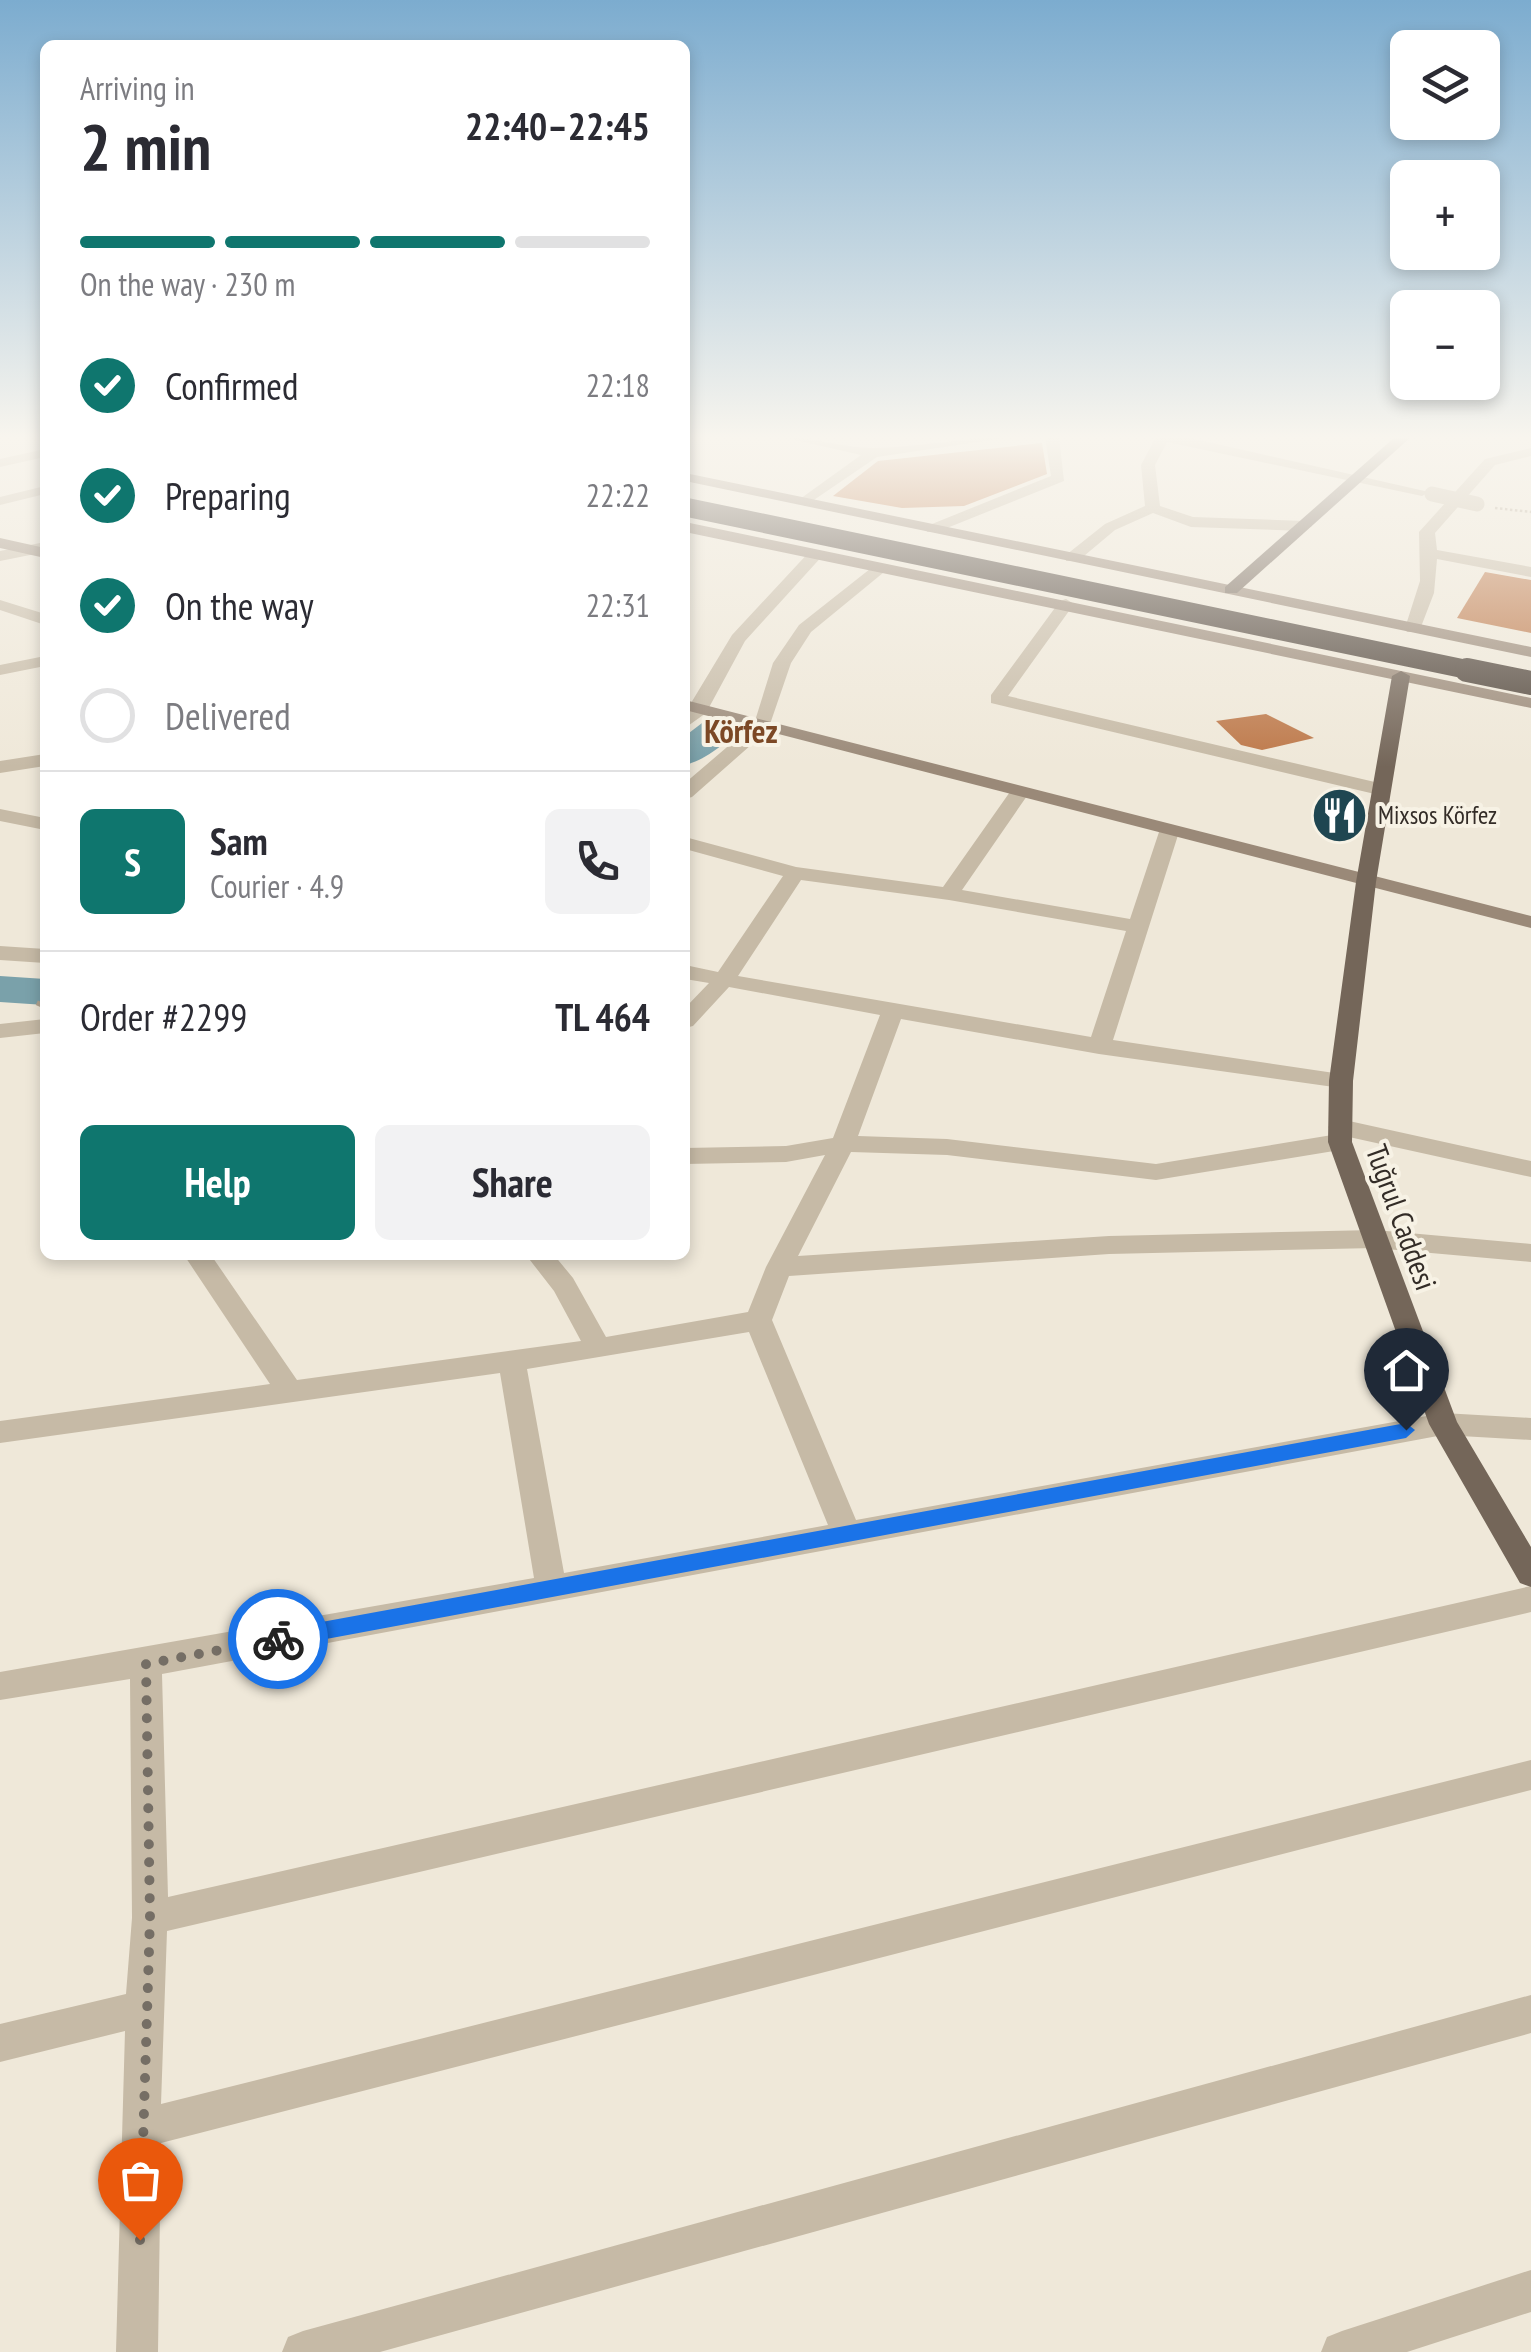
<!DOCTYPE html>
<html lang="en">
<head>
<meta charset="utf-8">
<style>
  :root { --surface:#fff; --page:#f2f2f3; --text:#2b2b33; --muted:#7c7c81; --line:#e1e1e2; --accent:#0f766e }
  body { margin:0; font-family:"PT Sans Narrow",sans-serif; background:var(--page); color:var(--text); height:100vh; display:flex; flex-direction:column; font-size:38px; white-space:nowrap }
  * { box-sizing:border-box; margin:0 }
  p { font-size:32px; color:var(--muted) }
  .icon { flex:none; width:55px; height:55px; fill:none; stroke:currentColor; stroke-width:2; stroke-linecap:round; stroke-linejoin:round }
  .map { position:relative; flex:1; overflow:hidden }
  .side { position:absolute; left:40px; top:40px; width:650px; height:1220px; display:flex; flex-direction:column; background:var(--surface); border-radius:15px; box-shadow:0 5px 15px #0003 }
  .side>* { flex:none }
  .buttons { position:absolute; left:1390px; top:30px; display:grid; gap:20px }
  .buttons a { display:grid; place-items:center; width:110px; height:110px; border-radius:15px; background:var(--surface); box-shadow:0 5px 15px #0003; font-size:50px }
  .pin { position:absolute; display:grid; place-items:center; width:85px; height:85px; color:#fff; margin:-102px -42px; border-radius:50% 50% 50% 0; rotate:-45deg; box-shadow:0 0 10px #0007 }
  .pin .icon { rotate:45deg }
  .courier { position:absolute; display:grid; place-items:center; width:100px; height:100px; margin:-50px; border:8px solid #1a73e8; border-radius:50%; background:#fff; color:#222; box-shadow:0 2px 12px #0007 }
  .head em { font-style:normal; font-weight:700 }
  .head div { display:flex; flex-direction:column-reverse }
  .head { display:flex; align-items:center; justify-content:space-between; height:170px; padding:0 40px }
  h1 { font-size:65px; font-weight:700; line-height:75px }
  .bar { display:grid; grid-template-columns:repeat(4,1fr); gap:15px 10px; align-content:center; height:120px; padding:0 40px }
  .bar i { height:12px; border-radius:8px; background:var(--line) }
  .bar .selected { background:var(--accent) }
  .bar p { grid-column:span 4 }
  .line { display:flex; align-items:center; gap:25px; padding:0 40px; border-top:2px solid var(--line) }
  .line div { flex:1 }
  .round { display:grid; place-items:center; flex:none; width:105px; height:105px; border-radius:15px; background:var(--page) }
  ol { padding:0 40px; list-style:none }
  li { display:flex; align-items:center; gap:30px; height:110px }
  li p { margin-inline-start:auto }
  li .icon { padding:10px; border-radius:50%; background:var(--accent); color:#fff; stroke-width:4 }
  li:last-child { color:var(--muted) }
  li i { width:55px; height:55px; border:5px solid var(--line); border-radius:50% }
  .action { display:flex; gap:20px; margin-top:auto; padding:20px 40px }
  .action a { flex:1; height:115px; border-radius:15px; background:var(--accent); color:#fff; font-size:40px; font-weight:700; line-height:115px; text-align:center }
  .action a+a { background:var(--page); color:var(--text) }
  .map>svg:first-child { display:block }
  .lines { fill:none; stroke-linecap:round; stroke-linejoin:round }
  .river { fill:#7aa1aa; fill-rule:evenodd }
  .building { fill:#bd7849 }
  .path-far1 { stroke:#b2a491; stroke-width:2.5; stroke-dasharray:2.5 2.5; stroke-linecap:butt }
  .path { stroke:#b2a491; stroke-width:5; stroke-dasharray:5 5; stroke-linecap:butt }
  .street { fill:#c6baa6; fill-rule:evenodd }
  .secondary { fill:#9a8978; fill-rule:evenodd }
  .primary { fill:#746659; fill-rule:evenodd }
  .street-bridge { stroke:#c6baa6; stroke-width:15 }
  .highway-bridge-far1 { stroke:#53483e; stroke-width:19 }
  .highway-bridge { stroke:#53483e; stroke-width:24 }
  .route { fill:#1a73e8 }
  .done { stroke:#756e65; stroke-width:10; stroke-dasharray:0 18 }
  .labels { text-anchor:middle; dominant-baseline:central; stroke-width:8; stroke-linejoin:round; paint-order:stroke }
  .far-poi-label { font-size:25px; fill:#332c27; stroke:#f7f2e5; text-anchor:start }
  .street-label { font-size:30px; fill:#332c27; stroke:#f7f2e5 }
  .far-district-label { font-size:32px; font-weight:bold; fill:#7c4825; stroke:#f7f2e5 }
</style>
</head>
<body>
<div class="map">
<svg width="1531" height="2352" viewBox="0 0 1531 2352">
  <rect width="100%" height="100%" fill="#efe8d9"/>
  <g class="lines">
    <g class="river">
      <path d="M719 717 732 720 737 728C726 745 704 760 685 765V736L706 720Z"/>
      <path d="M0 976 45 979V1005L0 1002Z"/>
    </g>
  </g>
  <g class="building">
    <path d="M1042 443 1047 474 964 506 902 508 833 496 878 461Z"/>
    <path d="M1485 572 1531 580V633L1457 618Z"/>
    <path d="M1266 714 1314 738 1262 750 1241 745 1216 721Z"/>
  </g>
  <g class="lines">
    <path class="path-far1" d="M1495 508 1531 512"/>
    <path class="path" d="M38 1006 45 991"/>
    <g class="street">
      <path d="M782 437C814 437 846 449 876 448 922 447 965 437 1011 437L877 457 805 506 798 502 800 499 861 455Z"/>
      <path d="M1045 437H1059L1064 481 937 532H927V526L1051 476Z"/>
      <path d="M1156 437H1186L1429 492 1422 496 1167 442 1155 465 1160 506 1193 517 1304 521 1312 526 1304 531 1191 527 1153 513 1115 530 1078 561H1066V555L1105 524 1145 506 1141 465Z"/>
      <path d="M1531 448V456L1495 465 1435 533 1437 550 1531 567V577L1437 559 1434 593 1419 632H1407L1405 628 1420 581 1419 532 1485 459Z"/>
      <path d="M45 449V457L0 467V459Z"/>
      <path d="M45 486V494L0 505V497Z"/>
      <path d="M45 542V552L0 561V551Z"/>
      <path d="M811 550 825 553 745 641 706 713 685 728V713L732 635Z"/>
      <path d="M875 565 889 568 811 632 791 663 768 730 692 797 685 799V783L754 724 773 663 799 625Z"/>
      <path d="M1066 599 1074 604 1008 696 1379 783 1389 789 1379 795 991 703V695L1060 601Z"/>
      <path d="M0 600 45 614V625L0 610Z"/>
      <path d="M45 656V666L0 675V665Z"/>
      <path d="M45 754V766L0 773V761Z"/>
      <path d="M1019 787 1029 793 962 890 1130 919 1159 832 1169 826 1179 832 1113 1040 1341 1074 1353 1081 1341 1088 1099 1054 901 1019 858 1136 947 1139 1156 1164 1338 1134 1328 1127 1340 1119 1531 1161V1177L1349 1137 1352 1142 1349 1148 1340 1150 1156 1180 947 1155 851 1152 798 1256 1109 1236 1375 1230 1531 1244V1262L1375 1248 1109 1254 789 1276 772 1320 856 1520 1443 1413 1531 1418V1440L1443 1435 162 1674 168 1897 1531 1586V1612L167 1931 161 2104 1531 1760V1790L161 2143 158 2352H116L125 2031 0 2062V2024L126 1994 132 1918 130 1679 0 1700V1672L534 1578 500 1373 0 1443V1421L270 1384 184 1255H211L297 1380 581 1341 554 1291 526 1255H554L573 1278 606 1337 748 1312 766 1267 825 1155 786 1162 685 1164V1148L786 1146 833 1138 880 1015 729 987 693 1026 685 1028V1008L709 983 685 979V965L718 972 783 876 685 849V837L796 867 943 887 1012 789ZM801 880 949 900 1126 931 1091 1037 738 976ZM749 1332 828 1525 564 1573 527 1369Z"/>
      <path d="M0 809 45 818V830L0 821Z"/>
      <path d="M0 946 45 949V963L0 960Z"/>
      <path d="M45 1019V1033L0 1038V1024Z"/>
      <path d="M1531 1995V2033L380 2352H282L288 2337 303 2331Z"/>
      <path d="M1531 2270V2312L1407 2352H1321L1327 2337 1342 2331Z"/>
    </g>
    <g class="secondary">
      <path d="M685 473 1531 647V657L685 481Z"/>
      <path d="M685 522 1531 698V708L685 532Z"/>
      <path d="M0 538 45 548V558L0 548Z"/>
      <path d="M685 700 1531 916V928L685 710Z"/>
    </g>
    <g class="primary">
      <path d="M1395 437H1411L1237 593H1225V587Z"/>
      <path d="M1401 671 1410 676 1376 882 1353 1081 1352 1142 1457 1422 1531 1547V1587L1520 1583 1429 1424 1328 1142 1329 1081 1356 882 1392 676Z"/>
    </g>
    <path class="street-bridge" d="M1432 494 1477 504"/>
    <path class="highway-bridge-far1" d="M685 507 1479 672"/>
    <path class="highway-bridge" d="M1467 670 1531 683"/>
  </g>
  <linearGradient id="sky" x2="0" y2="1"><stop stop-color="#7caccf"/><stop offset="0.57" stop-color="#f8f5ee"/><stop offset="1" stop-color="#f8f5ee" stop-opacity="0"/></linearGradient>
  <rect width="1531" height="767" fill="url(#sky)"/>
  <path class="route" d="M1406 1423 1415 1430 1406 1438 278 1648 267 1639 278 1630Z"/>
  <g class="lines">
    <path class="done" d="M140 2240 150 1918 146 1664 278 1639"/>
  </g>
  <defs>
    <symbol id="restaurant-disc" viewBox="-11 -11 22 22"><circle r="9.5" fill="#1f4651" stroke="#f7f2e5"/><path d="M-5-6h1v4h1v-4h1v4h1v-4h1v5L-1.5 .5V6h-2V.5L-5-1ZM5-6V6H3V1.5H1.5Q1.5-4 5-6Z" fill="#fff"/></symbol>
  </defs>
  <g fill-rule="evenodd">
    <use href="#restaurant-disc" x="1308" y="784" width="63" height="63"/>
  </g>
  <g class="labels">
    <g class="far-poi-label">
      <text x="1378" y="815">Mixsos Körfez</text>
    </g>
    <g class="street-label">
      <text transform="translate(1402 1217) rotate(70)">Tuğrul Caddesi</text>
    </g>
    <g class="far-district-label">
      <text x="741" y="731">Körfez</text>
    </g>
  </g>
</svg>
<div class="buttons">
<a><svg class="icon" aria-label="layers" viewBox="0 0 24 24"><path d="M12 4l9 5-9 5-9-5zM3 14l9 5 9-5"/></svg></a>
<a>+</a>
<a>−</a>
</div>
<div class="pin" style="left:140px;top:2240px;background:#ea580c"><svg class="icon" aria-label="bag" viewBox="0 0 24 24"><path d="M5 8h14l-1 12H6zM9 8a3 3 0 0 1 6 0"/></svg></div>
<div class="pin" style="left:1406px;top:1430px;background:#1f2937"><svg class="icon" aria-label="home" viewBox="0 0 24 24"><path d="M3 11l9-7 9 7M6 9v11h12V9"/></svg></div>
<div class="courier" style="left:278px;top:1639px"><svg class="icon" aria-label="bike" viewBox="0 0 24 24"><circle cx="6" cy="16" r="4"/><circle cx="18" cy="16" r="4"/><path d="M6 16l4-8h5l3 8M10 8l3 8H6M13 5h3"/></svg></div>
<section class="side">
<div class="head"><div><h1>2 min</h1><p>Arriving in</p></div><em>22:40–22:45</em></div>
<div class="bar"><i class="selected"></i><i class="selected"></i><i class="selected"></i><i></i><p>On the way · 230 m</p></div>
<ol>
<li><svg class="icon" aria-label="check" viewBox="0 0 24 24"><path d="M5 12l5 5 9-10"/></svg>Confirmed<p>22:18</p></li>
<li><svg class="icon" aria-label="check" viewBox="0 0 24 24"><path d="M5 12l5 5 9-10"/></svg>Preparing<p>22:22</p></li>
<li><svg class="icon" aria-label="check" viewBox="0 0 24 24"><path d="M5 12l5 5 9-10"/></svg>On the way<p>22:31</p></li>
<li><i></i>Delivered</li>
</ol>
<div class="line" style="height:180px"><b class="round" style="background:var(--accent);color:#fff">S</b><div><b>Sam</b><p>Courier · 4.9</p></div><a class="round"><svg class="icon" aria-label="phone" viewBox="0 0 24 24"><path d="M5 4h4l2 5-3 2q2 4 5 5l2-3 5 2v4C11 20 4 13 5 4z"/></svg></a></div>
<div class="line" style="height:130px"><div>Order #2299</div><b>TL 464</b></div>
<div class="action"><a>Help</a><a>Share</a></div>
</section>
</div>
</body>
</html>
